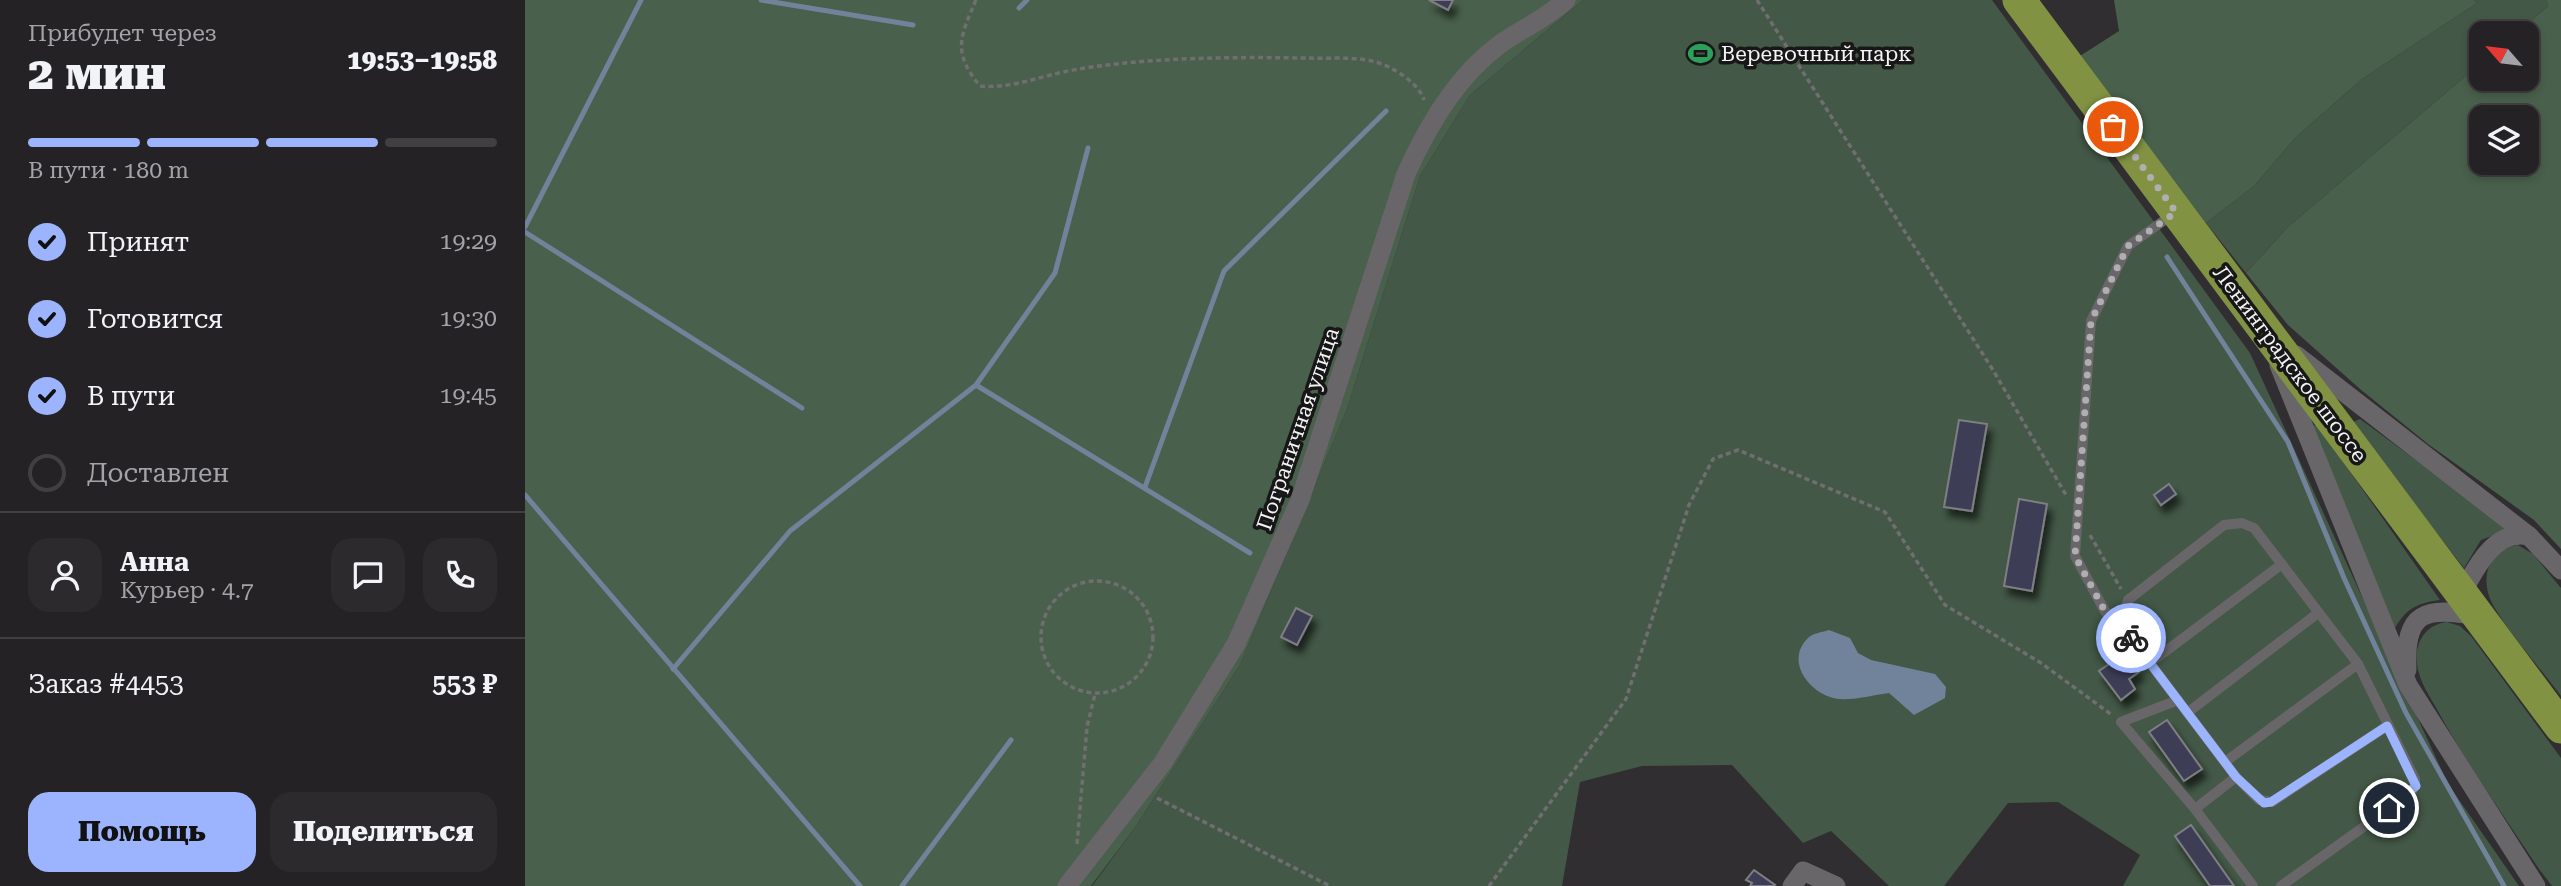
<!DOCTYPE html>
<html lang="ru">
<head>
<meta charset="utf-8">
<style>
  :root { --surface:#242225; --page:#2c2a2d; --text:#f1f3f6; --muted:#a3a4a7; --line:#413f42; --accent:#9cb4fd }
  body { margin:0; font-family:"Roboto Serif",serif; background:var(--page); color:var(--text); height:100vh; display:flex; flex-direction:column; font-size:26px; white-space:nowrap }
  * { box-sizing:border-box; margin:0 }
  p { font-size:23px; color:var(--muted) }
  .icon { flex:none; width:38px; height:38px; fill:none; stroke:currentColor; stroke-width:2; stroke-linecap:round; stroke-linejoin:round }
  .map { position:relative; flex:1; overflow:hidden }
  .sheet { display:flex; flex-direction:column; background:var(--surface); width:525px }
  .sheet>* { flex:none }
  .needle { width:46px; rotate:298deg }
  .buttons { position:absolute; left:1944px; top:21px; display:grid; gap:14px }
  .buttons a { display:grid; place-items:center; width:70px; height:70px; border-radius:14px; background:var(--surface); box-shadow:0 4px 10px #0003,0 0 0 2px var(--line); font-size:35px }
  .pin { position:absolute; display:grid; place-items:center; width:60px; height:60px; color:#fff; margin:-30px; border:4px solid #fff; border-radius:50%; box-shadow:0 2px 7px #0007 }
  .courier { position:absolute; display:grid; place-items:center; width:70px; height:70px; margin:-35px; border:5px solid #9cb4fd; border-radius:50%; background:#fff; color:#222; box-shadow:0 2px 9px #0007 }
  .overview em { font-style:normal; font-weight:800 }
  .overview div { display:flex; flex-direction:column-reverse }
  .overview { display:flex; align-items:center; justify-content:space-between; height:119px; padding:0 28px }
  h1 { font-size:46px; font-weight:800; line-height:52px }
  .bar { display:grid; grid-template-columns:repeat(4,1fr); gap:10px 7px; align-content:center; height:84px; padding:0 28px }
  .bar i { height:9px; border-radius:5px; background:var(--line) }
  .bar .selected { background:var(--accent) }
  .bar p { grid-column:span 4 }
  .line { display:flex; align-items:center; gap:18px; padding:0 28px; border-top:2px solid var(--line) }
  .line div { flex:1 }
  .round { display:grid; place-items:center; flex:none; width:74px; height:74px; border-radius:21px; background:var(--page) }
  ol { padding:0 28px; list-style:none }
  li { display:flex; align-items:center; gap:21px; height:77px }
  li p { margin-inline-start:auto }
  li .icon { padding:7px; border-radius:50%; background:var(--accent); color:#111; stroke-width:4 }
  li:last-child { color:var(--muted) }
  li i { width:38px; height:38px; border:4px solid var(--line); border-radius:50% }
  .primary-button { display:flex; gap:14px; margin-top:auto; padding:14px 28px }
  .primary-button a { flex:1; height:80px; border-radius:21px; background:var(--accent); color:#111; font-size:28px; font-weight:800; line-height:80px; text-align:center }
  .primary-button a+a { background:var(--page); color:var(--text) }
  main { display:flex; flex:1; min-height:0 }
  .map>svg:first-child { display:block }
  .green { fill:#435846 }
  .forest { fill:#49604c; fill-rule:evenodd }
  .water { fill:#71829b }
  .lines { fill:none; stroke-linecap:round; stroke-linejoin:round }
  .stream { stroke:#71829b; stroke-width:5 }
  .building { fill:#3e3e57; stroke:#7f7f83; stroke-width:2; filter:url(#shadow) }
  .path { stroke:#706e71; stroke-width:3.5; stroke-dasharray:5 3.5; stroke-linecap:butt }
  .service { stroke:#686669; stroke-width:10 }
  .minor { stroke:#686669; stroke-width:19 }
  .trunk { stroke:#819242; stroke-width:33 }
  .done { stroke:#afaeb0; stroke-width:7; stroke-dasharray:0 12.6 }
  .route { stroke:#9cb4fd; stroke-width:9 }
  .labels { text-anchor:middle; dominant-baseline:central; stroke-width:7; stroke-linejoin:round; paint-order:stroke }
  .poi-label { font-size:21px; fill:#f4f3f5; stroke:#171718; text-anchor:start }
  .street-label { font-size:21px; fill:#f4f3f5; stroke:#171718 }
</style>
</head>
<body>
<main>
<section class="sheet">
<div class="overview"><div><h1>2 мин</h1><p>Прибудет через</p></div><em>19:53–19:58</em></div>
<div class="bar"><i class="selected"></i><i class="selected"></i><i class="selected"></i><i></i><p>В пути · 180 m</p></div>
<ol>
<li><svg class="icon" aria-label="check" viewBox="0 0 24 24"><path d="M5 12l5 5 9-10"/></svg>Принят<p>19:29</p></li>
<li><svg class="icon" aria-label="check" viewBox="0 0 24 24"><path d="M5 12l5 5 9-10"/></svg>Готовится<p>19:30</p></li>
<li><svg class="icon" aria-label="check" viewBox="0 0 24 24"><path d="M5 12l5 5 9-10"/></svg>В пути<p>19:45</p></li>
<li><i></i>Доставлен</li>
</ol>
<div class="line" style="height:126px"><a class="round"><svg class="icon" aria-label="person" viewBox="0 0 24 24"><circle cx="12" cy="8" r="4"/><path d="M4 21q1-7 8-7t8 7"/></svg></a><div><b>Анна</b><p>Курьер · 4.7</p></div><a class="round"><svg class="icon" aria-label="chat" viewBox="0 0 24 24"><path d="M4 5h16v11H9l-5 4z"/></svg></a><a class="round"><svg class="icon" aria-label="phone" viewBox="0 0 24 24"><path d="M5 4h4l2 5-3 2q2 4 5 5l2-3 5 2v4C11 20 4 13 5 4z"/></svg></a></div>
<div class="line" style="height:91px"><div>Заказ #4453</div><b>553 ₽</b></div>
<div class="primary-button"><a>Помощь</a><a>Поделиться</a></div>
</section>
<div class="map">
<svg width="2036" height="886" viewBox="0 0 2036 886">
  <defs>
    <filter id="shadow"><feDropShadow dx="4.5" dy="8" stdDeviation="3.5" flood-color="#0009"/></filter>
  </defs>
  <rect width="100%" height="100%" fill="#302e31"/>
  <g class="green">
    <path d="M1058 0H1467L1725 353 1923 784 1994 886H1598L1615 855 1533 802 1483 803 1419 886H1364L1306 831 1278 843 1207 765 1117 766 1055 782 1037 886H567L609 829 715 665 822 409 895 176 945 95Z"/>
    <path d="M1949 0H2021L2023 6 1992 33H1956V63L1764 226 1721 273 1681 223 1729 186 1770 138 1837 79 1952 3Z"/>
    <path d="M1835 419 1985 529 1956 540 1939 568 1828 425V422Z"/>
    <path d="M1789 425 1793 426 1915 600C1892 603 1880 609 1869 630L1786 429Z"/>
    <path d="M1993 545 2008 554 2036 588V696C2017 670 1981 630 1967 603 1954 577 1964 550 1993 545Z"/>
    <path d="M1922 622 1935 626 1946 636 2036 758V886H2027L2014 869C1980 818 1944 767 1914 713 1906 698 1894 682 1892 664 1889 643 1901 624 1922 622Z"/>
  </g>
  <g class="forest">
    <path d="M0 0H1058L945 95 895 176 822 409 715 665 609 829 566 886H0Z"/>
    <path d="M1589 0H1949L1952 3 1837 79 1770 138 1729 186 1681 223 1555 56 1594 31Z"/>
    <path d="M2021 0H2036V549L2009 520 1903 444 1835 389 1763 325 1721 273 1764 226 1956 63V79H2002V33H1992L2023 6ZM2002 117V163H1956V117Z"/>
  </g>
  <path class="water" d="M1304 630 1325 638 1333 653 1346 660 1410 674 1421 687 1420 698 1389 715 1364 693C1347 695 1321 703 1305 697 1281 689 1261 659 1283 638 1288 633 1298 632 1304 630Z"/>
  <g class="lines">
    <g class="stream">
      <path d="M236 0 388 25"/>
      <path d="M494 8 502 0"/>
      <path d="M0 227 116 0"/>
      <path d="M0 232 277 408"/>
      <path d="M1642 257 1763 442 1819 578 1881 713 1979 886"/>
      <path d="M451 385 725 553"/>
      <path d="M620 487 699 271 861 111"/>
      <path d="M0 495 335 886"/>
      <path d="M148 669 265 531 451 385 530 273 563 148"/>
      <path d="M377 886 486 740"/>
    </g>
  </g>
  <g class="building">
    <path d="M904 0H928L923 10Z"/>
    <path d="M1434 420 1462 424 1447 511 1419 507Z"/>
    <path d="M1644 484 1651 494 1636 505 1629 495Z"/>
    <path d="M1494 499 1522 504 1507 591 1479 586Z"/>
    <path d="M771 608 787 616 772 645 756 637Z"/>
    <path d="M1590 660 1598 671 1608 664 1614 672 1604 679 1610 689 1596 700 1574 671Z"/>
    <path d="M1642 720 1677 769 1659 781 1624 732Z"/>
    <path d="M1666 825 1709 886H1685L1650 836Z"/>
    <path d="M1229 870 1250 885 1249 886H1225L1227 883 1221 880Z"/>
  </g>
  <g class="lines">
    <g class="path">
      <path d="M451 0C435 37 427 52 455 86 489 89 520 74 554 69 629 57 706 57 782 58 803 59 830 56 851 62 868 67 894 83 899 100"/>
      <path d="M1232 0 1468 370 1541 495"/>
      <path d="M1565 535 1596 589"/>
      <circle cx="572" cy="637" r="56"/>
      <path d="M632 798 805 886"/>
      <path d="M552 844 562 727 570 694"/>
      <path d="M964 886 1101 699 1164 505 1188 459 1213 450 1360 512 1420 605 1516 663 1587 715"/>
    </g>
    <g class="service">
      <path d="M1596 625 1588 626 1550 556 1566 321 1603 246 1648 214"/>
      <path d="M1625 663 1757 564"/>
      <path d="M1653 700 1596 722 1670 809 1728 886"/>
      <path d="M1662 713 1793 613"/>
      <path d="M1700 762 1833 664"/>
      <path d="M1711 777 1734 800 1747 802 1862 726"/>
      <path d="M1670 809 1711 777 1596 625 1603 600 1699 525 1717 523 1729 528 1833 664 1890 779V786L1886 793 1756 886"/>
    </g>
    <g class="minor">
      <path d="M1771 355 2004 536 2036 570"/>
      <path d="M1754 365 1883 685 2011 886"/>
      <path d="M1937 593C1950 569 1970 528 2004 536"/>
      <path d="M1882 670C1879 611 1900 606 1953 616"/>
      <path d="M542 886 637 764 711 644 775 500 881 174C902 127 932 76 974 45 996 29 1022 18 1041 0"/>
      <path d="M1267 886 1278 871 1311 886"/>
    </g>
    <path class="trunk" d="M1494 0 2036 727"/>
  </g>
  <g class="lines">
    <path class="done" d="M1588 127 1651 212 1603 246 1566 321 1550 556 1588 626 1596 625 1606 638"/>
    <path class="route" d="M1606 638 1711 777 1739 803 1746 802 1862 726 1891 786 1864 808"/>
  </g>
  <defs>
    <symbol id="stadium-bare" viewBox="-9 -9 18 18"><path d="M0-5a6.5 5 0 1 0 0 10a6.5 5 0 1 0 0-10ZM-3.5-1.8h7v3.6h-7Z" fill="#2e9e5b" stroke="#171718" stroke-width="2.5" paint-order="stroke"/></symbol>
  </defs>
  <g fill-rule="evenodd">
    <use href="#stadium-bare" x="1158" y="36" width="35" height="35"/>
  </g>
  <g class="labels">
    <g class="poi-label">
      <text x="1196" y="54">Веревочный парк</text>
    </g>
    <g class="street-label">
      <text transform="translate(1765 364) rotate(53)">Ленинградское шоссе</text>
      <text transform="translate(773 429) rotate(-71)">Пограничная улица</text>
    </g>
  </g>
</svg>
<div class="buttons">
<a><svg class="needle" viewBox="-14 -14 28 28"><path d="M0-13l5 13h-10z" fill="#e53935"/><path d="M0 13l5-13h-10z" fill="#a3a4a7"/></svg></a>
<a><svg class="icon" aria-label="layers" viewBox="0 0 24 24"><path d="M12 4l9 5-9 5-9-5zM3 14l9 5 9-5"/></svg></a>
</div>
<div class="pin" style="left:1588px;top:127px;background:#ea580c"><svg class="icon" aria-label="bag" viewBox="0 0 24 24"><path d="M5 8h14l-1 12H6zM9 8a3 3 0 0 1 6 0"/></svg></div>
<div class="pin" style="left:1864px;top:808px;background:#1f2937"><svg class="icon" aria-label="home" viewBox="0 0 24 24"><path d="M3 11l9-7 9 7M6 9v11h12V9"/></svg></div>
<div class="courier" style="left:1606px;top:638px"><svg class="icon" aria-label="bike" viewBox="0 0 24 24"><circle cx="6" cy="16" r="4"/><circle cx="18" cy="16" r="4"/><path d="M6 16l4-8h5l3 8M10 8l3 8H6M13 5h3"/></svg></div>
</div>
</main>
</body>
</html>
